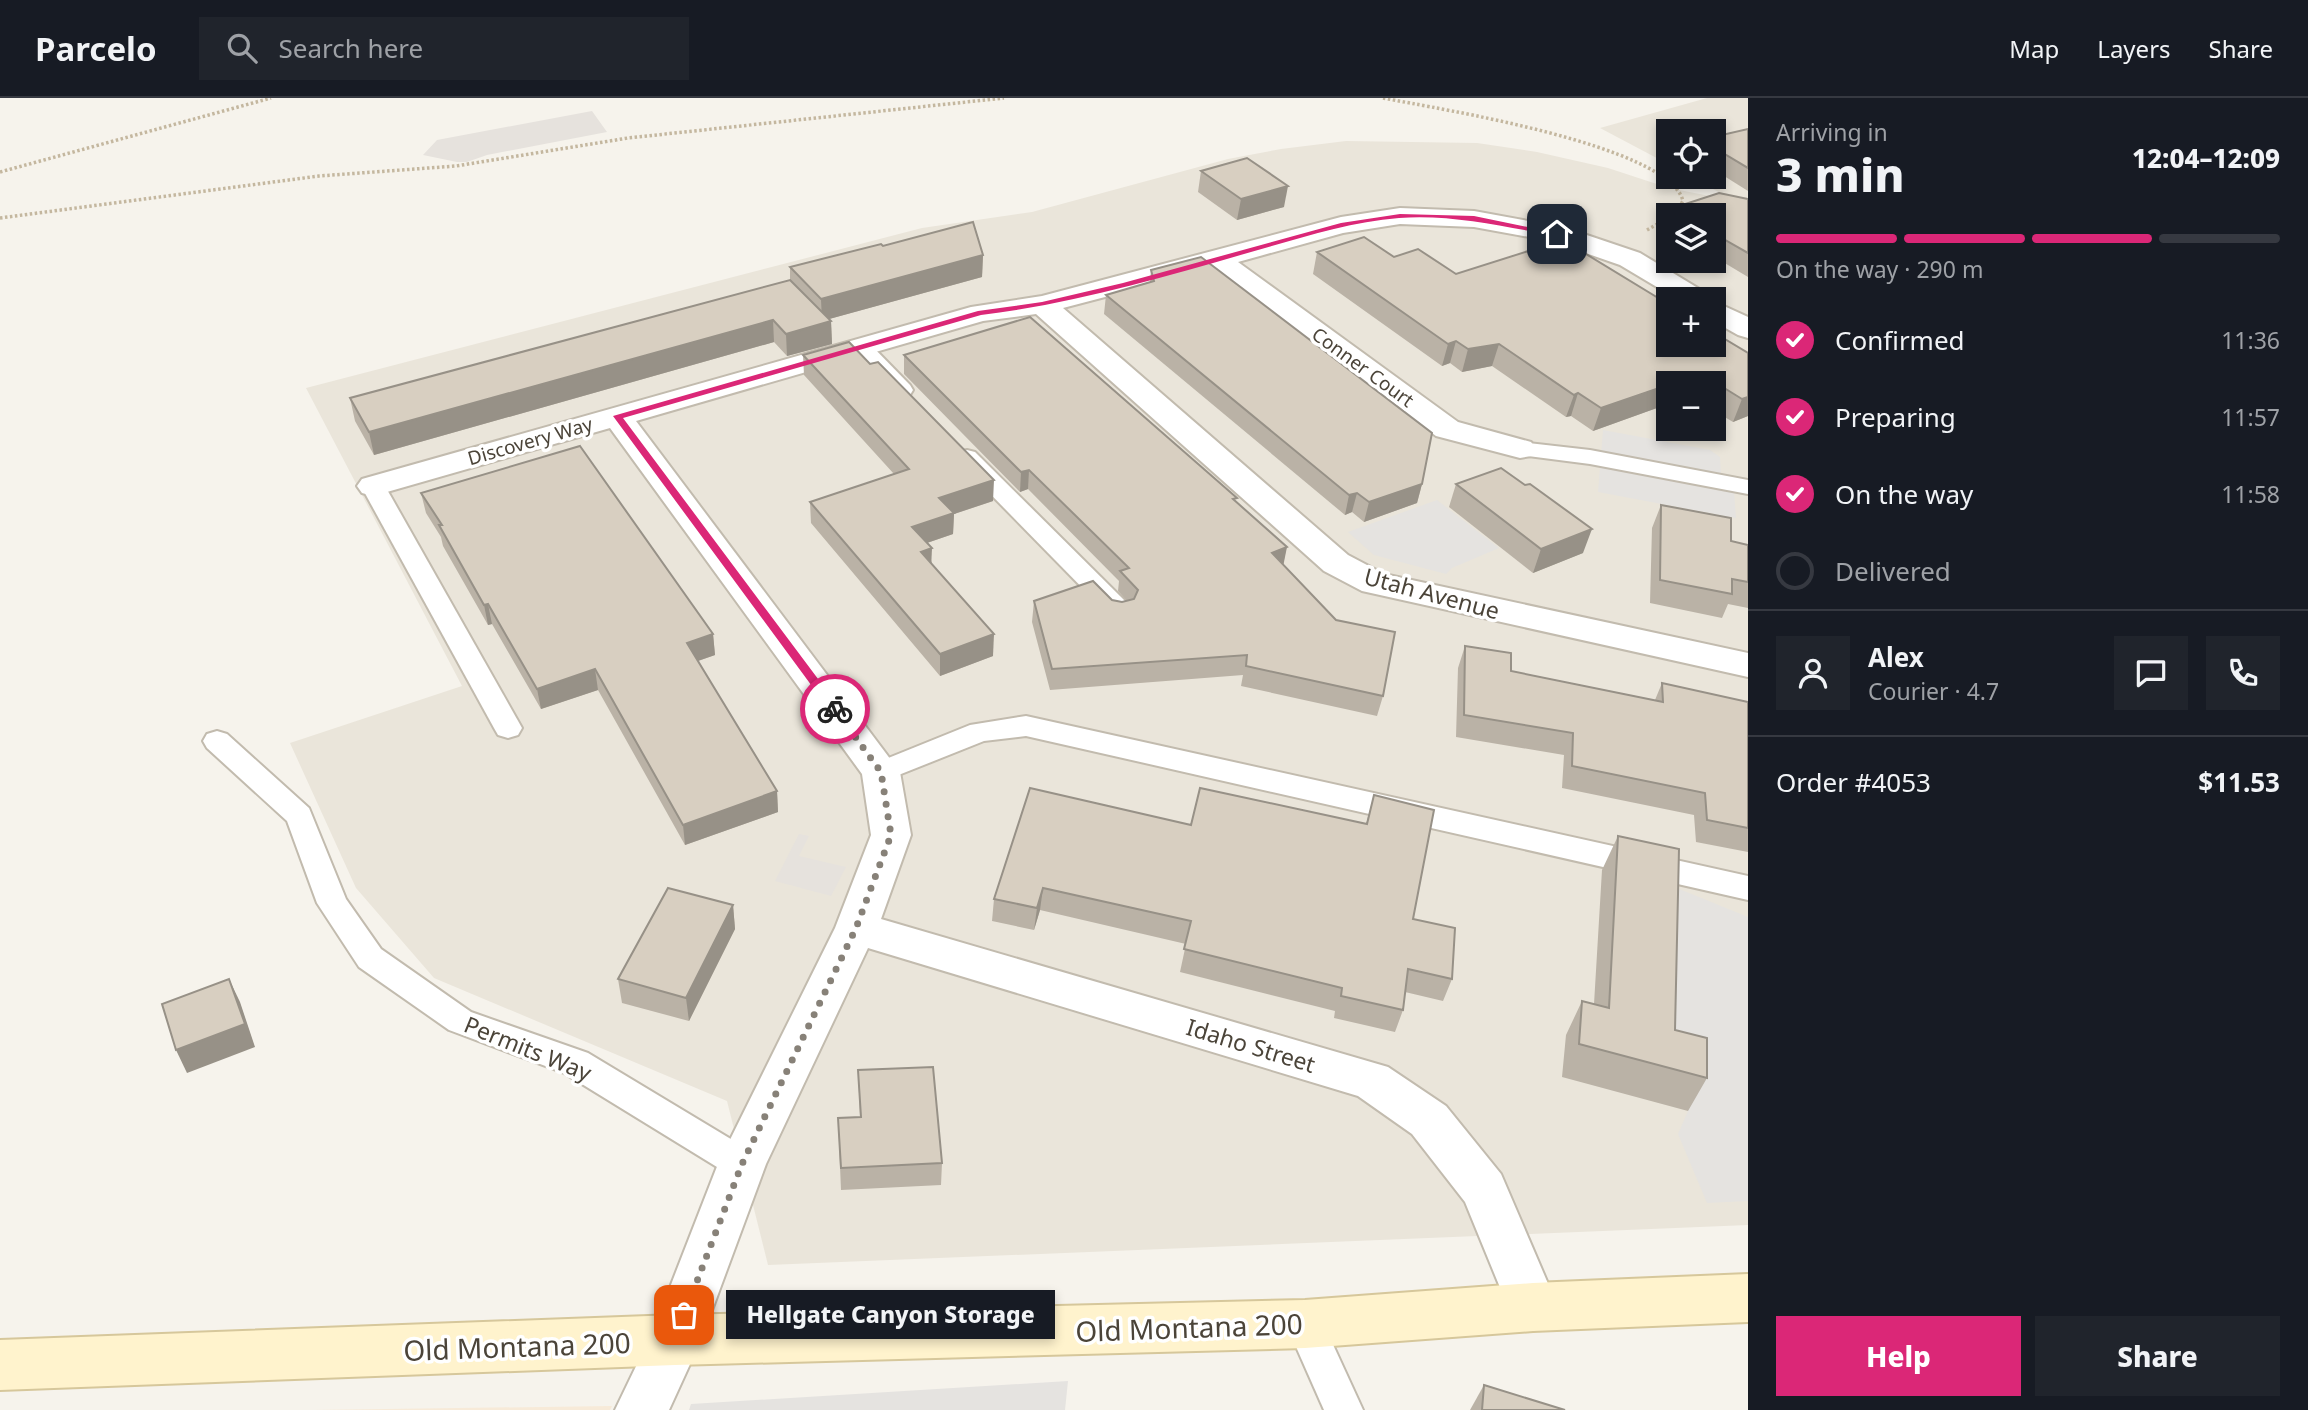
<!DOCTYPE html>
<html lang="en">
<head>
<meta charset="utf-8">
<style>
  :root { --surface:#171b24; --page:#20242c; --text:#f1f3f6; --muted:#9ea1a6; --line:#363941; --accent:#db2777 }
  body { margin:0; font-family:"Noto Sans",sans-serif; background:var(--page); color:var(--text); height:100vh; display:flex; flex-direction:column; font-size:26px; white-space:nowrap }
  * { box-sizing:border-box; margin:0 }
  p { font-size:23px; color:var(--muted) }
  .icon { flex:none; width:38px; height:38px; fill:none; stroke:currentColor; stroke-width:2; stroke-linecap:round; stroke-linejoin:round }
  .map { position:relative; flex:1; overflow:hidden }
  .panel { display:flex; flex-direction:column; background:var(--surface); width:560px }
  .panel>* { flex:none }
  .buttons { position:absolute; left:1656px; top:21px; display:grid; gap:14px }
  .buttons a { display:grid; place-items:center; width:70px; height:70px; border-radius:0px; background:var(--surface); box-shadow:0 4px 10px #0003; font-size:35px }
  .pin { position:absolute; display:grid; place-items:center; width:60px; height:60px; color:#fff; margin:-30px; border-radius:14px; box-shadow:0 4px 10px #0006 }
  .courier { position:absolute; display:grid; place-items:center; width:70px; height:70px; margin:-35px; border:5px solid #db2777; border-radius:50%; background:#fff; color:#222; box-shadow:0 2px 9px #0007 }
  .bubble { position:absolute; height:49px; border-radius:0px; background:var(--surface); box-shadow:0 4px 10px #0003; font-size:23px; font-weight:800; line-height:49px; text-align:center }
  .head em { font-style:normal; font-weight:800 }
  .head div { display:flex; flex-direction:column-reverse }
  .head { display:flex; align-items:center; justify-content:space-between; height:119px; padding:0 28px }
  h1 { font-size:46px; font-weight:800; line-height:52px }
  .bar { display:grid; grid-template-columns:repeat(4,1fr); gap:10px 7px; align-content:center; height:84px; padding:0 28px }
  .bar i { height:9px; border-radius:5px; background:var(--line) }
  .bar .current { background:var(--accent) }
  .bar p { grid-column:span 4 }
  .line { display:flex; align-items:center; gap:18px; padding:0 28px; border-top:2px solid var(--line) }
  .line div { flex:1 }
  .round { display:grid; place-items:center; flex:none; width:74px; height:74px; border-radius:0px; background:var(--page) }
  ol { padding:0 28px; list-style:none }
  li { display:flex; align-items:center; gap:21px; height:77px }
  li p { margin-inline-start:auto }
  li .icon { padding:7px; border-radius:50%; background:var(--accent); color:#fff; stroke-width:4 }
  li:last-child { color:var(--muted) }
  li i { width:38px; height:38px; border:4px solid var(--line); border-radius:50% }
  .cta { display:flex; gap:14px; margin-top:auto; padding:14px 28px }
  .cta a { flex:1; height:80px; border-radius:0px; background:var(--accent); color:#fff; font-size:28px; font-weight:800; line-height:80px; text-align:center }
  .cta a+a { background:var(--page); color:var(--text) }
  header { display:flex; align-items:center; gap:42px; box-sizing:border-box; height:98px; padding:0 35px; background:var(--surface); border-bottom:2px solid var(--line) }
  header strong { font-size:33px }
  nav { display:flex; gap:38px; margin-inline-start:auto; font-size:24px }
  .search { width:490px; height:63px; background:var(--page); display:flex; align-items:center; gap:18px; box-sizing:border-box; padding:0 24px; border-radius:0px; color:var(--muted); font-size:26px }
  main { display:flex; flex:1; min-height:0 }
  .map>svg:first-child { display:block }
  .residential { fill:#eae5da; fill-rule:evenodd }
  .commercial { fill:#f7ead8 }
  .industrial { fill:#e6e2dd }
  .parking { fill:#e5e3e0 }
  .lines { fill:none; stroke-linecap:round; stroke-linejoin:round }
  .service-casing { stroke:#c2bbae; stroke-width:4 }
  .minor-casing { stroke:#c2bbae; stroke-width:4 }
  .secondary-casing { stroke:#d6c79b; stroke-width:4 }
  .path { stroke:#c4b79f; stroke-width:3.5; stroke-dasharray:2.5 2.5; stroke-linecap:butt }
  .service { fill:#fff; fill-rule:evenodd }
  .minor { fill:#fff; fill-rule:evenodd }
  .secondary { fill:#fff3cd; fill-rule:evenodd }
  .wall { fill:#bab2a6 }
  .shaded-wall { fill:#979187 }
  .building { fill:#d8cfc1; stroke:#979187; stroke-width:2 }
  .route { fill:#db2777 }
  .done { stroke:#878178; stroke-width:7; stroke-dasharray:0 12.6 }
  .labels { text-anchor:middle; dominant-baseline:central; stroke-width:7; stroke-linejoin:round; paint-order:stroke }
  .far-street-label { font-size:19px; fill:#4b4439; stroke:#fff }
  .street-label { font-size:23px; fill:#4b4439; stroke:#fff }
  .near-street-label { font-size:28px; fill:#4b4439; stroke:#fff }
</style>
</head>
<body>
<header>
<strong>Parcelo</strong>
<div class="search"><svg class="icon" aria-label="search" viewBox="0 0 24 24"><circle cx="10" cy="10" r="6"/><path d="M15 15l6 6"/></svg>Search here</div>
<nav><a>Map</a><a>Layers</a><a>Share</a></nav>
</header>
<main>
<div class="map">
<svg width="1748" height="1312" viewBox="0 0 1748 1312">
  <rect width="100%" height="100%" fill="#f6f3ec"/>
  <path class="residential" d="M1707 0H1748V1127L768 1167 727 1003 434 880 356 790 290 645 462 588 306 290 922 130 1032 114 1228 61 1281 51 1346 43 1477 45 1537 54 1608 70 1669 90 1735 103 1691 79H1713V33H1668V66L1600 30ZM1668 117H1713V163H1668ZM1668 201H1713V247H1668ZM1668 285H1713V331H1668Z"/>
  <path class="commercial" d="M612 1308 610 1312H314Z"/>
  <g class="industrial">
    <path d="M592 13 607 34 487 57 467 64H457L423 57 437 42Z"/>
    <path d="M799 736 809 738 799 758 846 769 831 798 775 783Z"/>
  </g>
  <g class="parking">
    <path d="M1603 332 1710 352 1720 359 1721 377 1733 380 1736 420 1598 394Z"/>
    <path d="M1437 402 1499 450 1452 470 1446 476 1374 457 1348 434Z"/>
    <path d="M1662 784 1748 819V1103L1707 1105 1678 1036 1688 1013V973L1657 965Z"/>
    <path d="M1068 1283 1065 1312H689L691 1306Z"/>
  </g>
  <g class="lines">
    <defs>
      <g id="service">
        <path d="M860 243 868 244 910 287 913 292 910 297H894L852 254 849 249 852 244Z"/>
        <path d="M1520 344 1590 352 1748 382V396L1590 366 1512 356 1508 351 1512 346Z"/>
        <path d="M967 352 975 354 1125 503 1129 509 1125 515 1116 517 1107 515 959 364 955 359 959 354Z"/>
        <path d="M373 381 381 383 385 388 522 630 518 637 508 640 498 637 494 630 361 388 365 383Z"/>
        <path d="M1026 618 1748 778V802L1026 638 984 643 881 684 871 681 867 674 871 667 970 627Z"/>
        <path d="M217 633 227 636 309 710 346 801 381 851 471 914 588 955 754 1055 759 1066 754 1077 742 1081 730 1077 564 975 449 932 359 869 317 805 287 723 207 650 203 643 207 636Z"/>
        <path d="M1305 1208 1318 1214 1363 1312H1324L1286 1226 1292 1214Z"/>
      </g>
      <g id="minor">
        <path d="M1400 110 1474 113 1566 130 1640 155 1706 195 1710 201H1677L1620 167 1551 143 1474 129 1400 126 1343 135 1238 164 1458 324 1531 344 1536 351 1531 358 1520 360 1436 338 1212 171 1063 210 1348 457 1384 476 1748 555V579L1362 493 1324 473 1036 216 983 223 636 323 900 674 911 737 881 821 1388 969 1446 1008 1501 1076 1558 1209 1551 1226 1533 1233 1515 1226 1465 1104 1412 1036 1358 998 868 850 766 1066 701 1242 669 1312H615L653 1233 718 1066 835 830 871 737 862 676 610 330 373 398 362 395 357 388 362 381 971 209 1042 198 1341 119Z"/>
        <path d="M1713 203 1748 219V240L1738 237 1713 223Z"/>
      </g>
      <path id="secondary" d="M1748 1176V1224L1533 1233 1305 1250 675 1267 0 1292V1242L675 1217 1305 1202 1533 1185Z"/>
    </defs>
    <use href="#service" class="service-casing"/>
    <use href="#minor" class="minor-casing"/>
    <use href="#secondary" class="secondary-casing"/>
    <g class="path">
      <path d="M1383 0C1439 11 1669 47 1683 103L1673 117"/>
      <path d="M0 74 271 0"/>
      <path d="M0 120 319 78 456 68 628 40 1004 0"/>
      <path d="M1647 132 1668 120"/>
    </g>
    <use href="#service" class="service"/>
    <use href="#minor" class="minor"/>
    <use href="#secondary" class="secondary"/>
  </g>
  <g class="wall">
    <path d="M1748 31V93L1713 71V39Z"/>
    <path d="M1201 73 1284 109 1237 122 1198 94Z"/>
    <path d="M1748 101V179L1713 158V117H1668L1670 111Z"/>
    <path d="M1668 118V132L1664 129Z"/>
    <path d="M1317 154 1456 176 1748 255V318L1733 324 1713 312V285H1668V306L1593 333 1571 318 1566 319 1492 268 1462 274 1450 265 1442 268 1313 176Z"/>
    <path d="M983 157 982 179 829 221 831 223 832 246 787 258 774 244 374 357 355 323 350 300 790 182V169Z"/>
    <path d="M1151 172 1422 386 1417 405 1364 424 1352 414 1345 417 1104 216 1106 197 1150 185Z"/>
    <path d="M803 257 993 403 954 416 953 436 927 445 932 466 993 558 940 578 811 425 810 404 894 376 804 277Z"/>
    <path d="M904 257 1236 404 1383 598 1377 618 1241 588 1243 577 1050 592 1032 524 1034 503 1112 502 1122 504 1127 503 1118 493 1119 483 1028 391 1020 394 904 276Z"/>
    <path d="M1456 386 1525 387 1583 455 1533 475 1449 409Z"/>
    <path d="M421 395 713 536 715 557 698 563 777 693 778 714 685 747 598 592 541 611 492 526 488 527 443 448 441 439 426 415Z"/>
    <path d="M1661 407 1731 443 1748 447V510L1728 506 1722 520 1650 505 1652 430Z"/>
    <path d="M1465 548 1511 573 1655 602 1662 585 1748 604V754L1696 744 1694 717 1562 690 1564 657 1456 639 1458 570Z"/>
    <path d="M1374 697 1413 821 1452 881 1443 903 1405 894 1403 912 1395 934 1334 920 1335 913 1180 874 1186 846 1040 812 1034 832 992 823 994 801 1191 727 1366 726Z"/>
    <path d="M1618 738 1675 932 1707 980 1688 1013 1562 979 1566 937 1582 903 1594 906 1602 772Z"/>
    <path d="M733 807 735 831 689 923 622 905 618 881Z"/>
    <path d="M858 972 942 1065 941 1087 841 1092 838 1020 860 1019Z"/>
    <path d="M1484 1287 1565 1312H1470Z"/>
  </g>
  <g class="shaded-wall">
    <path d="M1288 88 1284 109 1237 122 1241 101Z"/>
    <path d="M983 157 982 179 822 223 821 201Z"/>
    <path d="M773 222 774 244 374 357 369 334Z"/>
    <path d="M831 223 832 246 787 258 786 236Z"/>
    <path d="M1456 243 1450 265 1442 268 1448 246Z"/>
    <path d="M1499 246 1492 268 1462 274 1468 251Z"/>
    <path d="M1700 275 1696 285H1672Z"/>
    <path d="M1668 287V306L1593 333 1601 310Z"/>
    <path d="M1578 295 1571 318 1566 319 1574 297Z"/>
    <path d="M1748 299V318L1733 324 1742 301Z"/>
    <path d="M1029 372 1028 391 1020 394 1021 374Z"/>
    <path d="M994 382 993 403 954 416 953 436 912 450V429L939 400Z"/>
    <path d="M1422 386 1417 405 1364 424 1369 404Z"/>
    <path d="M1357 395 1352 414 1345 417 1349 397Z"/>
    <path d="M1592 431 1583 455 1533 475 1541 451Z"/>
    <path d="M1287 449 1283 469 1272 455Z"/>
    <path d="M932 450 931 472 921 454Z"/>
    <path d="M488 506 492 526 488 527 484 507Z"/>
    <path d="M713 536 715 557 689 566 687 545Z"/>
    <path d="M994 536 993 558 940 578V556Z"/>
    <path d="M595 571 598 592 541 611 537 591Z"/>
    <path d="M777 693 778 714 685 747 683 727Z"/>
    <path d="M1043 790 1040 812 1034 832 1037 810Z"/>
    <path d="M733 807 735 831 689 923 686 900Z"/>
    <path d="M229 881 240 904 255 949 187 975 176 952Z"/>
  </g>
  <g class="building">
    <path d="M1748 31V70L1713 49V39Z"/>
    <path d="M1247 60 1288 88 1241 101 1201 73Z"/>
    <path d="M1719 95 1748 101V155L1713 135V117H1682L1670 111Z"/>
    <path d="M973 124 983 157 821 201 790 169 881 146 883 148Z"/>
    <path d="M1364 139 1394 159 1418 151 1456 176 1563 142 1668 206V247H1713V234L1748 255V299L1742 301 1700 275 1672 285H1668V287L1601 310 1578 295 1574 297 1499 246 1468 251 1456 243 1448 246 1317 154Z"/>
    <path d="M1201 159 1432 335 1422 386 1369 404 1357 395 1349 397 1106 197 1154 183 1151 172Z"/>
    <path d="M790 182 831 223 786 236 773 222 369 334 350 300Z"/>
    <path d="M1030 219 1237 400 1233 401 1287 449 1272 455 1336 522 1395 534 1383 598 1246 568 1247 557 1052 571 1034 503 1093 483 1112 502 1122 504 1134 501 1138 492 1120 473 1129 470 1029 372 1021 374 904 257Z"/>
    <path d="M849 244 870 266 878 264 994 382 939 400 954 415 912 429 932 450 921 454 994 536 940 556 810 404 909 371 803 257Z"/>
    <path d="M580 348 713 536 687 545 777 693 683 727 595 571 537 591 488 506 484 507 439 427H442L421 395Z"/>
    <path d="M1501 370 1525 387 1530 386 1592 431 1541 451 1456 386Z"/>
    <path d="M1661 407 1731 420V443L1748 447V484L1732 481V496L1660 482Z"/>
    <path d="M1465 548 1511 555V573L1663 604 1662 585 1748 604V730L1707 722 1705 695 1572 668 1573 635 1464 617Z"/>
    <path d="M1030 690 1191 727 1200 690 1367 726 1374 697 1434 712 1413 821 1455 830 1452 881 1408 871 1403 912 1341 898 1342 890 1184 851 1191 823 1043 790 1037 810 994 801Z"/>
    <path d="M1618 738 1679 751 1675 932 1707 940V980L1579 946 1582 903 1609 910Z"/>
    <path d="M668 790 733 807 686 900 618 881Z"/>
    <path d="M229 881 245 926 176 952 162 906Z"/>
    <path d="M933 969 942 1065 841 1070 838 1020 861 1019 858 972Z"/>
    <path d="M1484 1287 1565 1312H1482Z"/>
  </g>
  <path class="route" d="M1400 116 1474 118 1561 136 1557 138C1505 129 1452 116 1399 120 1346 124 1295 142 1244 156 1157 181 1071 206 981 217L623 320 839 609V614H831L613 318 978 213 1042 204 1123 185 1341 125Z"/>
  <g class="lines">
    <path class="done" d="M684 1217 742 1066 856 830 891 737 881 674 835 611"/>
  </g>
  <g class="labels">
    <g class="far-street-label">
      <text transform="translate(1363 269) rotate(36)">Conner Court</text>
      <text transform="translate(530 343) rotate(-16)">Discovery Way</text>
    </g>
    <g class="street-label">
      <text transform="translate(1432 495) rotate(15)">Utah Avenue</text>
      <text transform="translate(1251 947) rotate(17)">Idaho Street</text>
      <text transform="translate(528 950) rotate(22)">Permits Way</text>
    </g>
    <g class="near-street-label">
      <text transform="translate(1189 1229) rotate(-2)">Old Montana 200</text>
      <text transform="translate(517 1248) rotate(-2)">Old Montana 200</text>
    </g>
  </g>
</svg>
<div class="buttons">
<a><svg class="icon" aria-label="locate" viewBox="0 0 24 24"><circle cx="12" cy="12" r="6"/><path d="M12 2v4M12 18v4M2 12h4M18 12h4"/></svg></a>
<a><svg class="icon" aria-label="layers" viewBox="0 0 24 24"><path d="M12 4l9 5-9 5-9-5zM3 14l9 5 9-5"/></svg></a>
<a>+</a>
<a>−</a>
</div>
<div class="pin" style="left:684px;top:1217px;background:#ea580c"><svg class="icon" aria-label="bag" viewBox="0 0 24 24"><path d="M5 8h14l-1 12H6zM9 8a3 3 0 0 1 6 0"/></svg></div>
<div class="pin" style="left:1557px;top:136px;background:#1f2937"><svg class="icon" aria-label="home" viewBox="0 0 24 24"><path d="M3 11l9-7 9 7M6 9v11h12V9"/></svg></div>
<div class="courier" style="left:835px;top:611px"><svg class="icon" aria-label="bike" viewBox="0 0 24 24"><circle cx="6" cy="16" r="4"/><circle cx="18" cy="16" r="4"/><path d="M6 16l4-8h5l3 8M10 8l3 8H6M13 5h3"/></svg></div>
<div class="bubble" style="left:726px;top:1192px;width:329px">Hellgate Canyon Storage</div>
</div>
<section class="panel">
<div class="head"><div><h1>3 min</h1><p>Arriving in</p></div><em>12:04–12:09</em></div>
<div class="bar"><i class="current"></i><i class="current"></i><i class="current"></i><i></i><p>On the way · 290 m</p></div>
<ol>
<li><svg class="icon" aria-label="check" viewBox="0 0 24 24"><path d="M5 12l5 5 9-10"/></svg>Confirmed<p>11:36</p></li>
<li><svg class="icon" aria-label="check" viewBox="0 0 24 24"><path d="M5 12l5 5 9-10"/></svg>Preparing<p>11:57</p></li>
<li><svg class="icon" aria-label="check" viewBox="0 0 24 24"><path d="M5 12l5 5 9-10"/></svg>On the way<p>11:58</p></li>
<li><i></i>Delivered</li>
</ol>
<div class="line" style="height:126px"><a class="round"><svg class="icon" aria-label="person" viewBox="0 0 24 24"><circle cx="12" cy="8" r="4"/><path d="M4 21q1-7 8-7t8 7"/></svg></a><div><b>Alex</b><p>Courier · 4.7</p></div><a class="round"><svg class="icon" aria-label="chat" viewBox="0 0 24 24"><path d="M4 5h16v11H9l-5 4z"/></svg></a><a class="round"><svg class="icon" aria-label="phone" viewBox="0 0 24 24"><path d="M5 4h4l2 5-3 2q2 4 5 5l2-3 5 2v4C11 20 4 13 5 4z"/></svg></a></div>
<div class="line" style="height:91px"><div>Order #4053</div><b>$11.53</b></div>
<div class="cta"><a>Help</a><a>Share</a></div>
</section>
</main>
</body>
</html>
